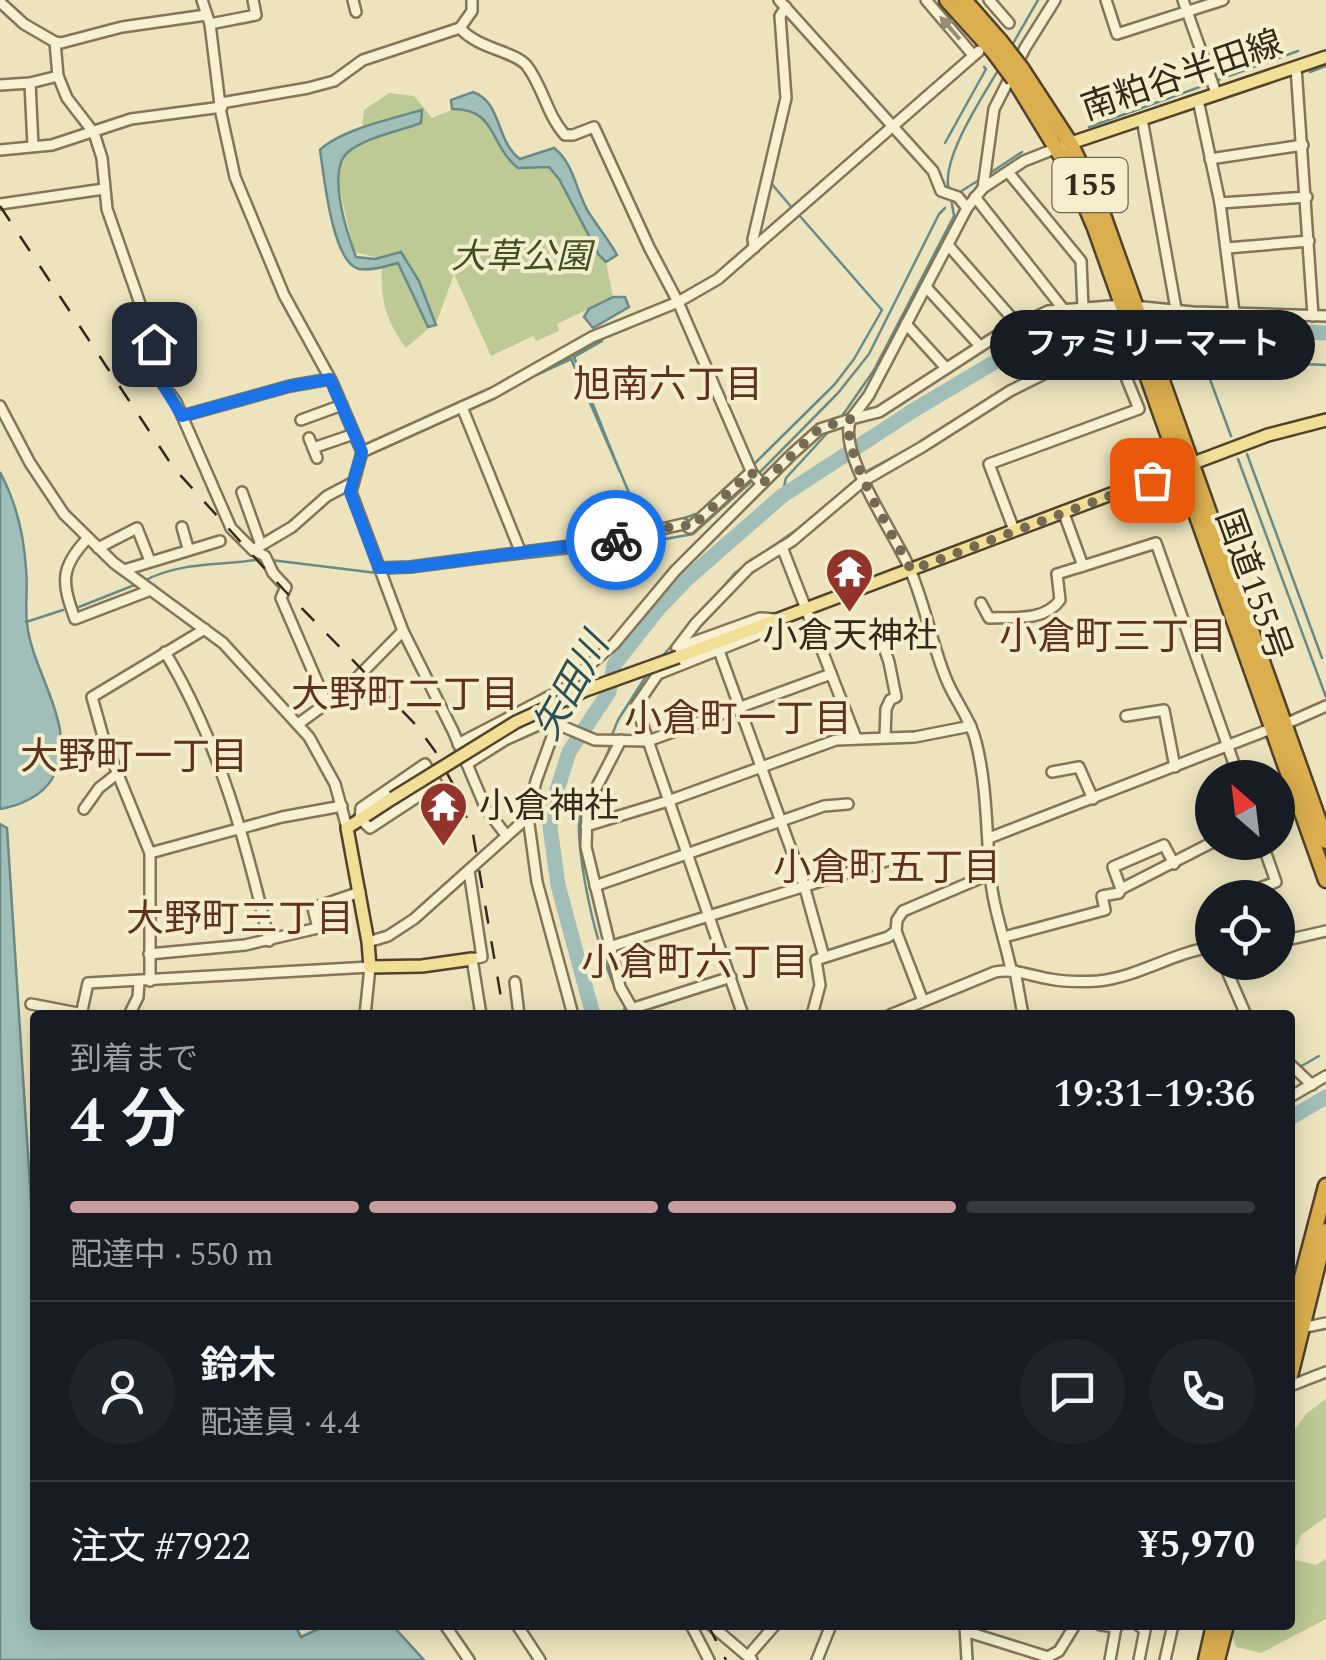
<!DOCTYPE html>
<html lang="ja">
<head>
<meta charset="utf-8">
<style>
  :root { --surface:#171b24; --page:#20242c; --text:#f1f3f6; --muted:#9ea1a6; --line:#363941; --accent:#c69d9a }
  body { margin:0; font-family:Spectral,"Noto Sans JP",serif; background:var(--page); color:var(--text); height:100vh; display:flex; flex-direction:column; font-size:38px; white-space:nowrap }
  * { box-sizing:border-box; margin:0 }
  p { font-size:32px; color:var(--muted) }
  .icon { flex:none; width:55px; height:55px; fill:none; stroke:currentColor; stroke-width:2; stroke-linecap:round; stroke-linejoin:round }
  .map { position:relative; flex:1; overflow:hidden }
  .drawer { position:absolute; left:30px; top:1010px; width:1265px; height:620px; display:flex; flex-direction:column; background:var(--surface); border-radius:10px; box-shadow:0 5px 25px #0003 }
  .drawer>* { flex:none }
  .needle { width:65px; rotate:332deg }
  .fabs { position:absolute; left:1195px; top:760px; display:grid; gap:20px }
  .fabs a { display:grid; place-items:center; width:100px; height:100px; border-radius:50%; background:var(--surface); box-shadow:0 5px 25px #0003; font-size:50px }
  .pin { position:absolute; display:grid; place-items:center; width:85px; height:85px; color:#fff; margin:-42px; border-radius:20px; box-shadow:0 5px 15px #0006 }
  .courier { position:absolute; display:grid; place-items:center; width:100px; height:100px; margin:-50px; border:8px solid #1a73e8; border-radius:50%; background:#fff; color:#222; box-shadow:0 2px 12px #0007 }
  .bubble { position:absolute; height:70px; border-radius:35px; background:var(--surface); box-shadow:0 5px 25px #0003; font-size:32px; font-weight:600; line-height:70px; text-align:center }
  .summary em { font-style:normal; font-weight:600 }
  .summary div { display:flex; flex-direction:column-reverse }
  .summary { display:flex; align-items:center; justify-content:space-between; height:170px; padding:0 40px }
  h1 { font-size:65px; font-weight:600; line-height:75px }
  .bar { display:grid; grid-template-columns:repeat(4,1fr); gap:15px 10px; align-content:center; height:120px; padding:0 40px }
  .bar i { height:12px; border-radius:8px; background:var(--line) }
  .bar .on { background:var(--accent) }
  .bar p { grid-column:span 4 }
  .line { display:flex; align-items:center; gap:25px; padding:0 40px; border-top:2px solid var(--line) }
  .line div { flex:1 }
  .round { display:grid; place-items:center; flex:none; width:105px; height:105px; border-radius:52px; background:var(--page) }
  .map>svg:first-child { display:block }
  .green { fill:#bdca93 }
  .water { fill:#a1beb9; stroke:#698b87; stroke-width:2.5 }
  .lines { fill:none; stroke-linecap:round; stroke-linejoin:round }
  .stream { stroke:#698b87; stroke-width:2.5 }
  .river { stroke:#a1beb9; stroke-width:15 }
  .minor-casing { stroke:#847557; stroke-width:14 }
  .major-casing { stroke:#52422c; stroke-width:16 }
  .highway-casing { stroke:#52422c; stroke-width:19 }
  .minor { stroke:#f8f1d1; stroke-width:9 }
  .major { stroke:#f0df95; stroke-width:11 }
  .highway { stroke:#dcaf4e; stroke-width:14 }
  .rail { stroke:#342a1c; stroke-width:2.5; stroke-dasharray:18 18; stroke-linecap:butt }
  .major-bridge-casing { stroke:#52422c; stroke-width:16; stroke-linecap:butt }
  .highway-bridge-casing { stroke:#52422c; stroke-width:19; stroke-linecap:butt }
  .major-bridge { stroke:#f0df95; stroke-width:11 }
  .highway-bridge { stroke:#dcaf4e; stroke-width:14 }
  .oneway { fill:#968e76 }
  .done { stroke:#756b55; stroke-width:10; stroke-dasharray:0 18 }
  .route { stroke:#1a73e8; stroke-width:12 }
  .labels { text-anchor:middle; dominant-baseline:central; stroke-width:8; stroke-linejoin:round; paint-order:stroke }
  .shield { fill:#f4eecd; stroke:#6e6551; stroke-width:2.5 }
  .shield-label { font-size:32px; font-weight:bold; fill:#342a1c }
  .street-label { font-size:35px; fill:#342a1c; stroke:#f4eecd }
  .park-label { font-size:35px; font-style:italic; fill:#3f5023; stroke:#f4eecd }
  .poi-label { font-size:35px; fill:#342a1c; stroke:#f4eecd }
  .neighbourhood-label { font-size:38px; fill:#60321c; stroke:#f4eecd }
  .water-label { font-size:38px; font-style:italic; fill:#2b5154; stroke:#f4eecd }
</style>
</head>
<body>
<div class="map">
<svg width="1326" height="1660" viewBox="0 0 1326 1660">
  <rect width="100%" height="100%" fill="#ede4be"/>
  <g class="green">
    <path d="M389 93 414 96 432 118C481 96 478 114 501 149 507 158 518 163 527 169L549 166 559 179 594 247 606 262 613 297 557 324 559 331 536 341 533 336 491 356 454 274 437 321 406 348C384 318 379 295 383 259L354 252 337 177 343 158 361 138 364 110Z"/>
    <path d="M1326 1399V1517L1301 1535 1291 1559 1316 1565 1326 1559V1619L1261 1653 1236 1647 1227 1625H1290V1436L1307 1413Z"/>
  </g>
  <g class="water">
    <path d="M473 92C502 102 496 142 520 159L554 148C574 163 576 192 589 213 598 227 609 240 617 255L606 262 599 255 559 179 549 167 518 168C488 144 498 109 452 109L451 100Z"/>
    <path d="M422 110 421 123C400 131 366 137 348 152 326 171 347 233 356 257L375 259 401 252 419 281 436 325 428 327 398 263C386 266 372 271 359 269 332 263 324 175 320 150 340 130 394 118 422 110Z"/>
    <path d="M613 297H625L629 307 593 328 584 317 589 309Z"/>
    <path d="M600 337 602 341 574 357 620 472 571 359 534 376 599 341Z"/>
    <path d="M0 472C16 502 24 535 26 569 28 587 25 606 27 623 32 675 81 728 52 779 42 796 19 806 0 809Z"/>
    <path d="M0 824 7 828 35 1263V1625H295L301 1637 327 1625H336L340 1629 350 1625H392L424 1660H0Z"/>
  </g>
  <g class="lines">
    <g class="stream">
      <path d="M1011 47 1038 0"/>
      <path d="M1310 72 1326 66"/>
      <path d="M1215 81 1298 51"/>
      <path d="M789 104 771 183 793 209"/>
      <path d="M1089 127 1208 84"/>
      <path d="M945 143 986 69 984 67"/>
      <path d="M990 173 1022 152"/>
      <path d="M949 190C940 159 984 95 1000 67"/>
      <path d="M960 192 979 180"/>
      <path d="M1201 355 1231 436"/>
      <path d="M1202 360 1326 365"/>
      <path d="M840 419 874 370 954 216 951 198"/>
      <path d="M1247 454 1322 658"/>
      <path d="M1238 459 1326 697"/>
      <path d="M751 467 835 384 854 359 882 310 799 215"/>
      <path d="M619 469 645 531"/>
      <path d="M865 472 919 443 1025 376 1067 360 1098 354"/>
      <path d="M758 474 838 393 869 354 939 214 945 208"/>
      <path d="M782 496 786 478 831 429"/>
      <path d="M670 523 696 514 699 517"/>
      <path d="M271 560 377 573"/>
      <path d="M385 574 610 549 693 534 753 480"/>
      <path d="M144 581C180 561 223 566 263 559"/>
      <path d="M79 607 137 584"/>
      <path d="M26 622 63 610"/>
      <path d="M659 660 735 573 803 525 859 477"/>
      <path d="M612 735 618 720 648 673"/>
      <path d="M611 743C605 768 585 788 580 813 573 850 602 979 626 1006L621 1015"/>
      <path d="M1298 1068 1319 1056"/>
      <path d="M1311 1080 1326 1070"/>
    </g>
    <g class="river">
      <path d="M593 1015 558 885 550 827 554 800 569 752 609 692 614 665 659 608 688 578 782 496 914 410 1037 337C1115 311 1243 329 1326 333"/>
      <path d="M1290 1118 1326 1097"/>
    </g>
    <defs>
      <g id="minor">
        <path d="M202 0 210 24 221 113 235 177 284 295 332 382 362 452 351 492 403 631 453 731 486 809 506 835"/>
        <path d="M353 0 356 12"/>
        <path d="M779 0 933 171 941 191 958 197 967 208"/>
        <path d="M926 0 973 55"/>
        <path d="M989 0 1009 23"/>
        <path d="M1106 0 1117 34 1223 0"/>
        <path d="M1183 0 1216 93"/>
        <path d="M0 2 24 24 55 42 58 76 30 83 0 85"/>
        <path d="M210 24 256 15 253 0"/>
        <path d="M460 28 472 11V0"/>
        <path d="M55 42 61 43 122 27 206 15"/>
        <path d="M1296 67 1313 316"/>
        <path d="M58 76 67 98 94 133 102 158 107 209 153 341 159 378 176 402 231 528 253 550 292 527 327 496 350 484"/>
        <path d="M30 83 33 146"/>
        <path d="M1198 100 1220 203 1234 312"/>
        <path d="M221 103 308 88 334 81 363 60 460 28C478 49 515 51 527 66 543 87 547 115 565 135H573L594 127 649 247 678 302 752 473 762 484"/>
        <path d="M1142 119 1176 309"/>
        <path d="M0 150 52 145 131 119 222 107"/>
        <path d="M1210 159 1303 145"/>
        <path d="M1008 172 1081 261 1083 308"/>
        <path d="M983 188 1024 161 1057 148"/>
        <path d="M975 197 1064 310"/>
        <path d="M1220 203 1307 197"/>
        <path d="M0 204 104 189"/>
        <path d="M948 245 1017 324"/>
        <path d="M754 248 753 239 786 98 780 16 786 7"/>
        <path d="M1227 248 1309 241"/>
        <path d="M926 287 980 346"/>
        <path d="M906 324 946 368"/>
        <path d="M0 406 30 463 64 514 114 563 223 643 309 737 335 784 347 828"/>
        <path d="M462 407 521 553"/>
        <path d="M182 416 290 386 330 379"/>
        <path d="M851 419 879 412 998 335 1048 311 1123 305 1193 312 1326 316"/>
        <path d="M851 419 869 395 967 208 983 188 994 109 1025 48 1055 0"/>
        <path d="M301 420 342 405"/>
        <path d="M309 438 317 458"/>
        <path d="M313 448 354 434"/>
        <path d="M362 452 493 393 592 337 678 302 718 279 979 51"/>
        <path d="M242 492 261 545"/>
        <path d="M1063 511 1083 566 1156 543 1239 778"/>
        <path d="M182 527 188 548"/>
        <path d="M1014 530 989 464 1139 409 1119 360"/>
        <path d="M88 538C59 568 62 583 75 619L151 590"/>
        <path d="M782 547 856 738"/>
        <path d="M98 548 137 528 150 561"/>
        <path d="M253 550 265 556 273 573 286 587 281 598 326 702"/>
        <path d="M379 568 410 567 615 540 683 524 690 528 751 472"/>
        <path d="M124 570 220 541"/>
        <path d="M981 603 989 618C1013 617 1044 622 1060 600L1057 574 1083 566"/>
        <path d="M880 636 889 662 896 697 890 700 886 709 885 737"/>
        <path d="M677 648 696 623 749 568 792 541 863 481 922 447 1010 391 1052 370 1073 364"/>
        <path d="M677 648 760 618 776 619"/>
        <path d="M718 648 804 885 824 957"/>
        <path d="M165 652C218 740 246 841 269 941"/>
        <path d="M1126 716 1164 710 1175 767"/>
        <path d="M298 724 345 690 403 631"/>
        <path d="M557 724 595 740 648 741 831 674"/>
        <path d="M1283 725 1326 706"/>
        <path d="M621 740 592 796 587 813 586 847 620 987 636 1015"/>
        <path d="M458 744 571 685"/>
        <path d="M425 764 437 784 370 828 360 819 361 808Z"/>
        <path d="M467 764 505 740 545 722 556 726"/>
        <path d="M1052 772 1079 767 1093 799"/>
        <path d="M84 809 99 788 118 773"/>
        <path d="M528 817 537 882 573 1015"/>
        <path d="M586 826 668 801 836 740 915 737 971 726"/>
        <path d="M989 838 1273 728"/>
        <path d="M150 853 282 817 342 806"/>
        <path d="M469 871 482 957 472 959 481 1015"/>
        <path d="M595 886 824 806 848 804"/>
        <path d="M1121 889 1113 867 1164 845 1174 864"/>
        <path d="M1232 898 1276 882 1262 842"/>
        <path d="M896 931 923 1001"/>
        <path d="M1004 937 1105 910 1102 896 1119 893 1121 889 1213 842"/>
        <path d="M368 942 388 936 414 919 528 817 536 781 573 679 614 644 675 571 791 455 820 429 851 419C836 451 894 533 908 565 925 602 931 643 947 681 956 702 971 720 976 742 987 785 986 828 990 872 992 904 1004 937 1011 969"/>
        <path d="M1278 942 1326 931"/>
        <path d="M609 947 899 857"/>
        <path d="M149 954 245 945 318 928 313 908 360 892"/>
        <path d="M1223 962 1246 1015"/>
        <path d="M1015 971 1023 1015"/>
        <path d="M150 981V853L104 740 92 697 205 629"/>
        <path d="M515 982 519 1015"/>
        <path d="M31 1004 83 1014"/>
        <path d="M634 1008 731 977"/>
        <path d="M81 1015 88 983 370 967 365 1015"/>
        <path d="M129 1015 138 997 139 981"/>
        <path d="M743 1015 636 706 658 674 771 629 777 621"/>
        <path d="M812 1015 820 985 816 960 888 937 896 931 897 920 903 911 990 874"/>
        <path d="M890 1015 995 972C1015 968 1030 976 1050 979 1065 982 1082 982 1098 981 1138 977 1172 953 1212 947"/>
        <path d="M1290 1064 1312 1085"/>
        <path d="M1290 1097 1326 1076"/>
        <path d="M1301 1328 1326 1323"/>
        <path d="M1290 1386 1326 1372"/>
        <path d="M445 1625 469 1660"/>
        <path d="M517 1625 540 1660"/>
        <path d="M691 1625 709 1660"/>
        <path d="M711 1625 752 1660"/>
        <path d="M965 1625 967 1660"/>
        <path d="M1100 1625 1116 1627 1110 1660"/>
        <path d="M1138 1625 1145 1630 1139 1660"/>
        <path d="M968 1632 1048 1657 1059 1651 1075 1625"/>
        <path d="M748 1656 775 1625"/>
        <path d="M817 1660 831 1625"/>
        <path d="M1165 1660 1173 1625"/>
      </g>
      <g id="major">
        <path d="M1065 145 1326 57"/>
        <path d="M678 657 1268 435 1326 420"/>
        <path d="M393 798 347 828 368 942 370 967 422 966 472 959"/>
      </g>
      <g id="highway">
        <path d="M947 0 994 52"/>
        <path d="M964 0 1000 41"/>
        <path d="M1021 68 1070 143 1098 201 1326 841"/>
        <path d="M1014 79 1072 174 1095 228 1326 880"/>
        <path d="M1290 1323 1326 1186"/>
        <path d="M1290 1376 1326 1231"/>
        <path d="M1206 1660 1214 1625"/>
        <path d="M1217 1660 1226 1625"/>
      </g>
    </defs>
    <use href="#minor" class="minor-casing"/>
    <use href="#major" class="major-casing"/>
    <use href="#highway" class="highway-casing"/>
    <use href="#minor" class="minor"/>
    <use href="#major" class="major"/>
    <use href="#highway" class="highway"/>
    <g class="rail">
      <path d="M0 206 173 467 284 590 416 725 435 751 455 788 473 834 504 1015"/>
      <path d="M708 1625 726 1660"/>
    </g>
    <defs>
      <path id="major-bridge" d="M393 798 516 722 586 690 678 657"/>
      <g id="highway-bridge">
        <path d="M1000 41 1021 68"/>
        <path d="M994 52 1014 79"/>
      </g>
    </defs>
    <use href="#major-bridge" class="major-bridge-casing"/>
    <use href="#highway-bridge" class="highway-bridge-casing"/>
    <use href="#major-bridge" class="major-bridge"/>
    <use href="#highway-bridge" class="highway-bridge"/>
  </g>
  <defs><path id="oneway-solid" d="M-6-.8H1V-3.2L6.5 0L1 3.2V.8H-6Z" transform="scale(2.5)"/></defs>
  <use class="oneway" href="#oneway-solid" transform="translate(950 28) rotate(-131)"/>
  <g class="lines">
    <path class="done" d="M616 540 683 524 690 528 751 472 762 484 820 428 851 419C837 448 896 539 911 570L1152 480"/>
    <path class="route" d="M154 344 159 378 182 416 290 386 330 379 362 452 350 492 379 568 410 567 616 540"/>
  </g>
  <defs>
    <symbol id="temple-pin" viewBox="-11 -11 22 30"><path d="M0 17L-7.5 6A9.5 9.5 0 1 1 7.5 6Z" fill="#923429" stroke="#f4eecd"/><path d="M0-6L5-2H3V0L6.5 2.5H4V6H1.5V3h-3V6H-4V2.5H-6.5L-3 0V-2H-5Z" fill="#fff"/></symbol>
  </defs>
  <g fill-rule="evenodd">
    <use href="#temple-pin" x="822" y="544" width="55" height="75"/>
    <use href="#temple-pin" x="416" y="778" width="55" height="75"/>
  </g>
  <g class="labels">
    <rect class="shield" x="1052.5" y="158" width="75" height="54" rx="8"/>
    <g class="shield-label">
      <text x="1090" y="185">155</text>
    </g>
    <g class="street-label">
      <text transform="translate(1182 76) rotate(-19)">南粕谷半田線</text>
      <text transform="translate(1253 585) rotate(70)">国道155号</text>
    </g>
    <g class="park-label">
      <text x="521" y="257">大草公園</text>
    </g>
    <g class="poi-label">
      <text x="850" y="636">小倉天神社</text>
      <text x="479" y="806" text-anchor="start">小倉神社</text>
    </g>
    <g class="neighbourhood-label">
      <text x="668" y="386">旭南六丁目</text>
      <text x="1113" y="638">小倉町三丁目</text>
      <text x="405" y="696">大野町二丁目</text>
      <text x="738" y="720">小倉町一丁目</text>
      <text x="134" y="758">大野町一丁目</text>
      <text x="887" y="869">小倉町五丁目</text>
      <text x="240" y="920">大野町三丁目</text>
      <text x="695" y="964">小倉町六丁目</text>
    </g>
    <g class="water-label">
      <text transform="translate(572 687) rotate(-61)">矢田川</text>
    </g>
  </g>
</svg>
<div class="fabs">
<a><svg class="needle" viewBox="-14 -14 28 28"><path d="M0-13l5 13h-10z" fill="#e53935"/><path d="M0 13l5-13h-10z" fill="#9ea1a6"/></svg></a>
<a><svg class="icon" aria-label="locate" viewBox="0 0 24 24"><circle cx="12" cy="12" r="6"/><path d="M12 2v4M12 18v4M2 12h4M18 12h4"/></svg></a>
</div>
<div class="pin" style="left:1152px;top:480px;background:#ea580c"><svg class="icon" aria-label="bag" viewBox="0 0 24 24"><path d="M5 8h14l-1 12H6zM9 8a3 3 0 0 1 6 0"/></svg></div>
<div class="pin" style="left:154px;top:344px;background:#1f2937"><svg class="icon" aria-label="home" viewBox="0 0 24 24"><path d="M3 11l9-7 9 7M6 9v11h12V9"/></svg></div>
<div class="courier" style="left:616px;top:540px"><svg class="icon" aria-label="bike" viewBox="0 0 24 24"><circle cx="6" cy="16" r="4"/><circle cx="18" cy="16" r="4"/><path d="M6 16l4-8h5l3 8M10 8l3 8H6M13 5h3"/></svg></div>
<div class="bubble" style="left:990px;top:310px;width:325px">ファミリーマート</div>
<section class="drawer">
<div class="summary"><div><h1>4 分</h1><p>到着まで</p></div><em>19:31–19:36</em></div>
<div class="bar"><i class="on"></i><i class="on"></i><i class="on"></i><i></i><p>配達中 · 550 m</p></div>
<div class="line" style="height:180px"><a class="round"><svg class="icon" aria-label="person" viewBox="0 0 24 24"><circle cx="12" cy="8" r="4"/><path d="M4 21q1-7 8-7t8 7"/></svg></a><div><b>鈴木</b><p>配達員 · 4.4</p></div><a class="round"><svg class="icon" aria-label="chat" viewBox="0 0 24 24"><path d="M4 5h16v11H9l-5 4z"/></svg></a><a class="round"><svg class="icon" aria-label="phone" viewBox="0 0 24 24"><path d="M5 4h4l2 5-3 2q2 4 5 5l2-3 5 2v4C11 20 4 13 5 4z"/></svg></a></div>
<div class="line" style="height:130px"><div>注文 #7922</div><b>¥5,970</b></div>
</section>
</div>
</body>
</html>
